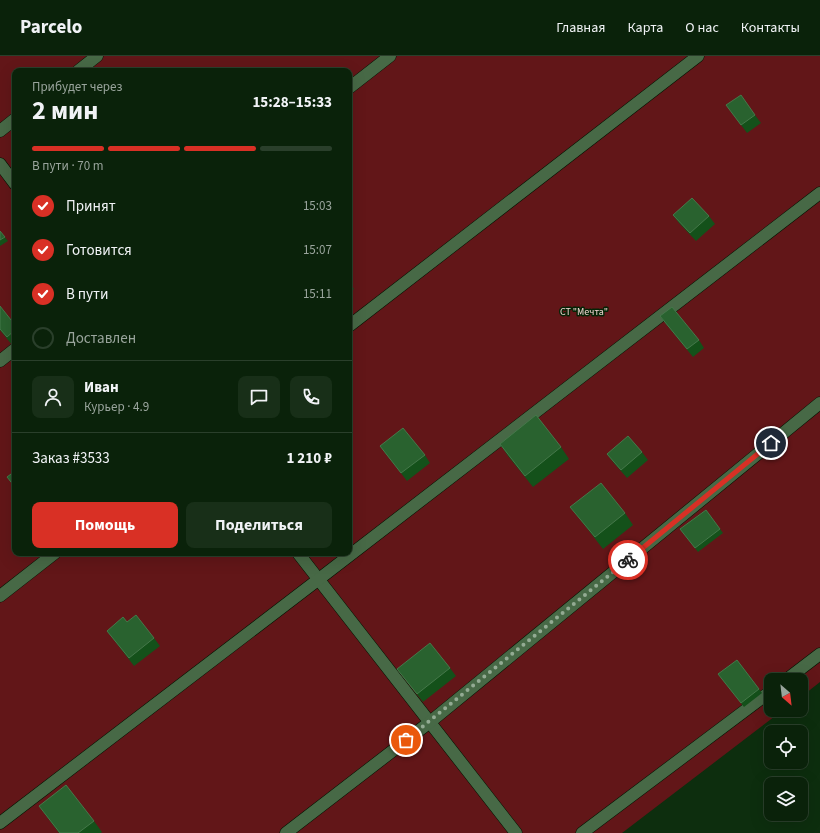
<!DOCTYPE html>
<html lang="ru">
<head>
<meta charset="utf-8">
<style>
  :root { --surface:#0a220a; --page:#182f18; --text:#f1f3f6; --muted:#99a49c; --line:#2a3f2b; --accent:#d93025 }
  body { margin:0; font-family:"Source Sans 3",sans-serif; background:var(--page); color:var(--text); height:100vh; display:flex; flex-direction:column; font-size:15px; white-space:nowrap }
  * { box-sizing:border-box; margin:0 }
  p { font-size:13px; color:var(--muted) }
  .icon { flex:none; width:22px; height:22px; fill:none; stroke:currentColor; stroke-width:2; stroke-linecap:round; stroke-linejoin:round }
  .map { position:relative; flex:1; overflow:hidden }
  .details { position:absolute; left:12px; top:12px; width:340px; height:488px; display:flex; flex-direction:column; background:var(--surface); border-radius:8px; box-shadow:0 4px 16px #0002,0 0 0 1px var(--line) }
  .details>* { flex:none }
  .needle { width:26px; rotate:152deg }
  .controls { position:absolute; left:764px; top:617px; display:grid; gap:8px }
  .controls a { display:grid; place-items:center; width:44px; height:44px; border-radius:8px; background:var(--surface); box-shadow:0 4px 16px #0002,0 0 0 1px var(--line); font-size:20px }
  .pin { position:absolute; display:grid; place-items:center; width:34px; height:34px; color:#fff; margin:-17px; border:2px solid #fff; border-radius:50%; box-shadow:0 1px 4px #0007 }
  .courier { position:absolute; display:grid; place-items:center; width:40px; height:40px; margin:-20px; border:3px solid #d93025; border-radius:50%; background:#fff; color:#222; box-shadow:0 1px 5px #0007 }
  .head em { font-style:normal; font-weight:700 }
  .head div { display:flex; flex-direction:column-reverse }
  .head { display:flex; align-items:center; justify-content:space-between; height:68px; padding:0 20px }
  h1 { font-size:26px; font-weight:700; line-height:30px }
  .bar { display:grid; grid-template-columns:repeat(4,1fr); gap:6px 4px; align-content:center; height:48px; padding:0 20px }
  .bar i { height:5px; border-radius:3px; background:var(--line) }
  .bar .active { background:var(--accent) }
  .bar p { grid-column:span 4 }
  .line { display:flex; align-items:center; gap:10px; padding:0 20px; border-top:1px solid var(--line) }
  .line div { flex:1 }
  .round { display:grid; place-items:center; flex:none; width:42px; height:42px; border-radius:8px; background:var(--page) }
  ol { padding:0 20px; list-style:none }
  li { display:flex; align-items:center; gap:12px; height:44px }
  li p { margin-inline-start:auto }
  li .icon { padding:4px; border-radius:50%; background:var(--accent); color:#fff; stroke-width:4 }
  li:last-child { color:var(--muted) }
  li i { width:22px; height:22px; border:2px solid var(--line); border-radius:50% }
  .primary-button { display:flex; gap:8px; margin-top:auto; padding:8px 20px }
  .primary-button a { flex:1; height:46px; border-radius:8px; background:var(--accent); color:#fff; font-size:16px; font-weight:700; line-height:46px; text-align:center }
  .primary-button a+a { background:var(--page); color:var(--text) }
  header { display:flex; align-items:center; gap:24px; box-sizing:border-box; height:56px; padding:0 20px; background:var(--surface); border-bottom:1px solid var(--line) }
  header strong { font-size:19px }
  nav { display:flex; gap:22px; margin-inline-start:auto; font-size:14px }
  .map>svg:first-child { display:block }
  .green { fill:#621618; fill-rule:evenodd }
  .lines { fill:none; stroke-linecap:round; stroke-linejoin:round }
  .minor-casing { stroke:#001401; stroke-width:13 }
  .minor { stroke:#476946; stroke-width:12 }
  .wall { fill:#14511a }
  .building { fill:#29622f; stroke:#45784a }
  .done { stroke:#93ab93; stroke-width:4; stroke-dasharray:0 7.2 }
  .route { stroke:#d93025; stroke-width:5 }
  .labels { text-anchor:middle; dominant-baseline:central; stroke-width:3; stroke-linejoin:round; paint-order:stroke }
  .park-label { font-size:10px; fill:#f4d7d4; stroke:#032405 }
</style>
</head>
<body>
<header>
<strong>Parcelo</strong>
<nav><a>Главная</a><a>Карта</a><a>О нас</a><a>Контакты</a></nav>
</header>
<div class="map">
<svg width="820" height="777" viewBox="0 0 820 777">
  <rect width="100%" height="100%" fill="#0d2e0e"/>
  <path class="green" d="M0 0H820V626L801 641V624H771V654H783L622 777H0ZM15 15H349V497H15Z"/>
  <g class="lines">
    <defs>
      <g id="minor">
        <path d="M78 15 97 0"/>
        <path d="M349 32 390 0"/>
        <path d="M0 75 15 63"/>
        <path d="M0 108 15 128"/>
        <path d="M349 270 698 0"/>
        <path d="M0 305 15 293"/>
        <path d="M298 497 516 777"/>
        <path d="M0 540 55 497"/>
        <path d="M786 624 820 598"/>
        <path d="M0 767 319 523 820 137"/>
        <path d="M286 777 430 666 820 347"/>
        <path d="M582 777 771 635"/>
      </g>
    </defs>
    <use href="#minor" class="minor-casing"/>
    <use href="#minor" class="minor"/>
  </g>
  <g class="wall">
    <path d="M732 57 755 59 761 67 747 77Z"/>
    <path d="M673 159 709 160 715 168 696 185 679 167Z"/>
    <path d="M0 175 8 185 0 190Z"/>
    <path d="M349 225 354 233 349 237Z"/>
    <path d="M0 250 15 269V287L12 289 0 274Z"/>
    <path d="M660 260 699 284 704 292 693 301 666 268Z"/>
    <path d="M500 388 561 391 569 403 533 431 508 400Z"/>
    <path d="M380 390 425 399 430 407 407 425Z"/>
    <path d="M642 396 648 404 627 422 613 406 607 398Z"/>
    <path d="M570 451 625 457 633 469 603 493 579 462Z"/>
    <path d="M706 454 723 477 698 496 680 473Z"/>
    <path d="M127 566 154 582 160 590 134 610 107 575Z"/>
    <path d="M737 604 762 637 744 651 718 618Z"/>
    <path d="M450 612 456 620 423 646 397 613Z"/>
    <path d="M39 750 94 765 102 776 101 777H59Z"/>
  </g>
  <g class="building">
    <path d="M741 39 755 59 741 69 726 49Z"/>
    <path d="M692 142 709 160 690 177 673 159Z"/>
    <path d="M0 175 5 181 0 184Z"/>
    <path d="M0 250 15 269V274L7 281 0 273Z"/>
    <path d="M672 251 699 284 687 293 660 260Z"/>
    <path d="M536 359 561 391 525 420 500 388Z"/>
    <path d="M403 372 425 399 401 417 380 390Z"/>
    <path d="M628 380 642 396 621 414 607 398Z"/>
    <path d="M15 415V431L7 421Z"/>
    <path d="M601 427 625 457 595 481 570 451Z"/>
    <path d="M706 454 720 473 695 492 680 473Z"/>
    <path d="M136 559 154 582 129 602 107 575 123 561 127 566Z"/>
    <path d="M430 587 450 612 417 638 397 613Z"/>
    <path d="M737 604 759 633 741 647 718 618Z"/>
    <path d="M66 729 94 765 78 777H60L39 750Z"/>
  </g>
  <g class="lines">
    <path class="done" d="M406 684 628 504"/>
    <path class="route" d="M628 504 771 387"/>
  </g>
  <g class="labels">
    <g class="park-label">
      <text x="584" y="256">СТ "Мечта"</text>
    </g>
  </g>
</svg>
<div class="controls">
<a><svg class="needle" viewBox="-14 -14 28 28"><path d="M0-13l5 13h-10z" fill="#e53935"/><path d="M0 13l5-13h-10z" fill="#99a49c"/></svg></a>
<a><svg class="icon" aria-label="locate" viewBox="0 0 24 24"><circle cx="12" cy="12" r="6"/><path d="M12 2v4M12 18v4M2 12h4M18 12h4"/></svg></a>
<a><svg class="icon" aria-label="layers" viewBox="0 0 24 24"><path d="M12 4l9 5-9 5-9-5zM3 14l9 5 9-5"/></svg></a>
</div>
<div class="pin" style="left:406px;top:684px;background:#ea580c"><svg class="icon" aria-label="bag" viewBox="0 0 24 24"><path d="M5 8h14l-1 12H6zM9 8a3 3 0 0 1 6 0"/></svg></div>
<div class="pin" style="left:771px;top:387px;background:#1f2937"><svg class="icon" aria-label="home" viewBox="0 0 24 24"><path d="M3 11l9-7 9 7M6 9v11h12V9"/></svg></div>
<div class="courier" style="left:628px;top:504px"><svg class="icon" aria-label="bike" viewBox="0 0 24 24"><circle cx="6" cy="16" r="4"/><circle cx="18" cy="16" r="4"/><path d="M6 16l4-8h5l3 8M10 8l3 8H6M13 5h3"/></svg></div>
<section class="details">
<div class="head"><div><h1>2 мин</h1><p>Прибудет через</p></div><em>15:28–15:33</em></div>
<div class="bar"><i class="active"></i><i class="active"></i><i class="active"></i><i></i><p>В пути · 70 m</p></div>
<ol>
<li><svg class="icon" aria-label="check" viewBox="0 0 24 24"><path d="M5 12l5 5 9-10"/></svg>Принят<p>15:03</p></li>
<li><svg class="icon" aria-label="check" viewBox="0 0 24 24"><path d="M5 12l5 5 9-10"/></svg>Готовится<p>15:07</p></li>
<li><svg class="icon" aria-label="check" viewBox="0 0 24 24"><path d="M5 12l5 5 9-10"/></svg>В пути<p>15:11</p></li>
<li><i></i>Доставлен</li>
</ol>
<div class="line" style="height:72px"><a class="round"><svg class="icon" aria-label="person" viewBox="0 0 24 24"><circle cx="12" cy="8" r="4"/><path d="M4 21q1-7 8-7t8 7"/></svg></a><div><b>Иван</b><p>Курьер · 4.9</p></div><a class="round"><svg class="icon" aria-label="chat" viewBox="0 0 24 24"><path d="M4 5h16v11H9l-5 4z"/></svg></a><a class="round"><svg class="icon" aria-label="phone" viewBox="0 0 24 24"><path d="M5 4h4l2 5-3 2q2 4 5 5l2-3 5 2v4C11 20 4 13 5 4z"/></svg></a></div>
<div class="line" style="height:52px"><div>Заказ #3533</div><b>1 210 ₽</b></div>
<div class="primary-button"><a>Помощь</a><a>Поделиться</a></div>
</section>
</div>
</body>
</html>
